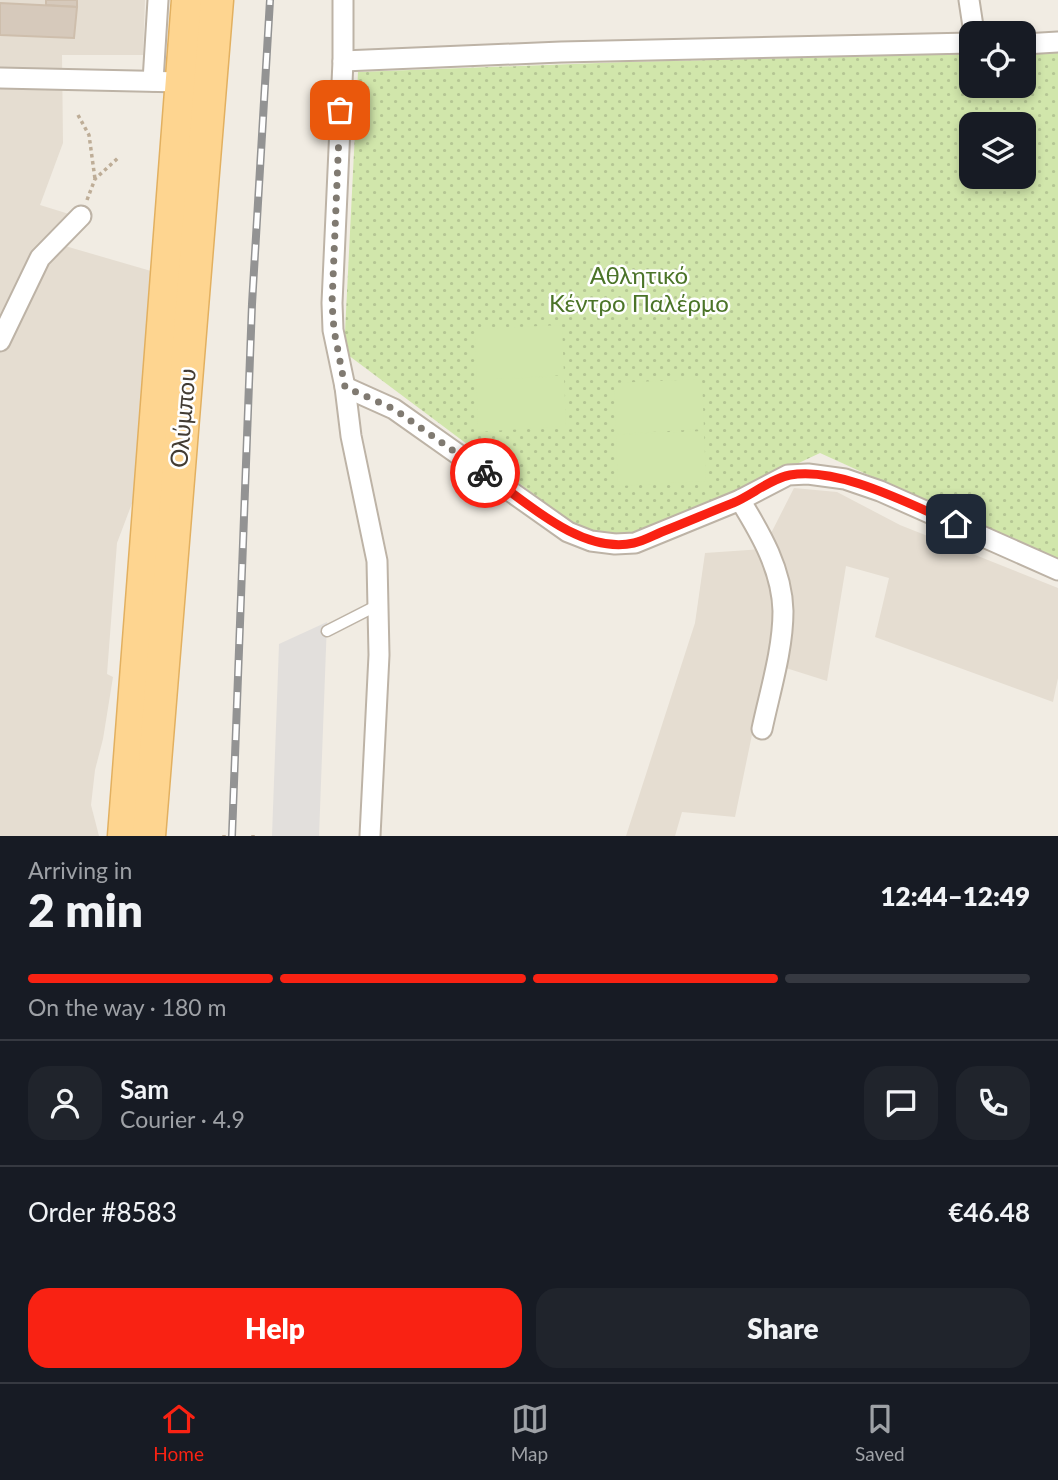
<!DOCTYPE html>
<html lang="en">
<head>
<meta charset="utf-8">
<style>
  :root { --surface:#171b24; --page:#20242c; --text:#f1f3f6; --muted:#9ea1a6; --line:#363941; --accent:#f92213 }
  body { margin:0; font-family:Lato,sans-serif; background:var(--page); color:var(--text); height:100vh; display:flex; flex-direction:column; font-size:26px; white-space:nowrap }
  * { box-sizing:border-box; margin:0 }
  p { font-size:23px; color:var(--muted) }
  .icon { flex:none; width:38px; height:38px; fill:none; stroke:currentColor; stroke-width:2; stroke-linecap:round; stroke-linejoin:round }
  .map { position:relative; height:836px; overflow:hidden }
  .side { display:flex; flex-direction:column; background:var(--surface); flex:1 }
  .side>* { flex:none }
  .buttons { position:absolute; left:959px; top:21px; display:grid; gap:14px }
  .buttons a { display:grid; place-items:center; width:77px; height:77px; border-radius:14px; background:var(--surface); box-shadow:0 4px 10px #0003; font-size:35px }
  .pin { position:absolute; display:grid; place-items:center; width:60px; height:60px; color:#fff; margin:-30px; border-radius:14px; box-shadow:0 4px 10px #0006 }
  .courier { position:absolute; display:grid; place-items:center; width:70px; height:70px; margin:-35px; border:5px solid #f92213; border-radius:50%; background:#fff; color:#222; box-shadow:0 2px 9px #0007 }
  .head em { font-style:normal; font-weight:800 }
  .head div { display:flex; flex-direction:column-reverse }
  .head { display:flex; align-items:center; justify-content:space-between; height:119px; padding:0 28px }
  h1 { font-size:46px; font-weight:800; line-height:52px }
  .bar { display:grid; grid-template-columns:repeat(4,1fr); gap:10px 7px; align-content:center; height:84px; padding:0 28px }
  .bar i { height:9px; border-radius:5px; background:var(--line) }
  .bar .on { background:var(--accent) }
  .bar p { grid-column:span 4 }
  .line { display:flex; align-items:center; gap:18px; padding:0 28px; border-top:2px solid var(--line) }
  .line div { flex:1 }
  .round { display:grid; place-items:center; flex:none; width:74px; height:74px; border-radius:21px; background:var(--page) }
  .button { display:flex; gap:14px; margin-top:auto; padding:14px 28px }
  .button a { flex:1; height:80px; border-radius:21px; background:var(--accent); color:#fff; font-size:28px; font-weight:800; line-height:80px; text-align:center }
  .button a+a { background:var(--page); color:var(--text) }
  .menu { display:flex; justify-content:space-around; align-items:center; height:98px; border-top:2px solid var(--line); background:var(--surface); font-size:19px; color:var(--muted) }
  .menu a { display:grid; justify-items:center; gap:4px }
  .menu .on { color:var(--accent) }
  .map>svg:first-child { display:block }
  .residential { fill:#e5ddd1 }
  .park { fill:url(#park-dots); fill-rule:evenodd }
  .pitch { fill:#d1e6ab }
  .parking { fill:#e2dfdc }
  .building { fill:#d6c9bb; stroke:#cebeac; stroke-width:2 }
  .lines { fill:none; stroke-linecap:round; stroke-linejoin:round }
  .service-casing { stroke:#bdb3a6; stroke-width:13 }
  .minor-casing { stroke:#bdb3a6; stroke-width:23 }
  .primary-casing { stroke:#e2b060; stroke-width:35 }
  .path { stroke:#bead97; stroke-width:3.5; stroke-dasharray:3.5 3.5; stroke-linecap:butt }
  .service { stroke:#fff; stroke-width:10 }
  .minor { stroke:#fff; stroke-width:19 }
  .primary { stroke:#fed590; stroke-width:32 }
  .rail-casing { stroke:#939393; stroke-width:8 }
  .rail { stroke:#fff; stroke-width:5; stroke-dasharray:16; stroke-linecap:butt }
  .done { stroke:#807a71; stroke-width:7; stroke-dasharray:0 12.6 }
  .route { stroke:#f92213; stroke-width:9 }
  .labels { text-anchor:middle; dominant-baseline:central; stroke-width:5; stroke-linejoin:round; paint-order:stroke }
  .park-label { font-size:24px; fill:#4b7428; stroke:#fff }
  .street-label { font-size:24px; fill:#433c33; stroke:#fff }
</style>
</head>
<body>
<div class="map">
<svg width="1058" height="836" viewBox="0 0 1058 836">
  <defs>
    <pattern id="park-dots" width="8" height="8" patternUnits="userSpaceOnUse" patternTransform="scale(1.75)"><rect width="8" height="8" fill="#d1e6ab"/><path d="M2 2h.1M6 6h.1" fill="none" stroke="#b5c694" stroke-width="1.8" stroke-linecap="round"/></pattern>
  </defs>
  <rect width="100%" height="100%" fill="#f1ece3"/>
  <g class="residential">
    <path d="M0 0H145L143 55H62L63 143 40 205 69 214 48 241 151 271 134 498 117 543 107 674 113 677 103 739 95 770 91 805 99 836H0Z"/>
    <path d="M794 488 837 492 900 525 1058 588V678L1053 702 875 637 889 578 846 566 827 681 767 662 735 817 682 812 675 836H626L695 623 705 553 763 549Z"/>
  </g>
  <path class="park" d="M1058 51V561L820 453 645 535 634 538 583 531 344 352 358 72 626 62 971 54V86H1024V53ZM971 124H1024V177H971Z"/>
  <g class="pitch">
    <path d="M562 325 564 375 494 379 564 377 566 426 478 432 475 329Z"/>
    <path d="M702 379 704 429 616 434 614 383Z"/>
    <path d="M704 431 706 481 618 486 616 435Z"/>
  </g>
  <path class="parking" d="M327 622 319 836H272L279 644Z"/>
  <g class="building">
    <path d="M46 0H77V7L46 5Z"/>
    <path d="M0 3 77 7 74 38 0 35Z"/>
  </g>
  <g class="lines">
    <defs>
      <path id="service" d="M327 631 378 605"/>
      <g id="minor">
        <path d="M343 0V61L332 303 333 330 345 387 351 436 377 561 379 655 370 836"/>
        <path d="M969 0 974 33"/>
        <path d="M1024 44 1058 42"/>
        <path d="M343 61 561 52 971 43"/>
        <path d="M0 78 181 82"/>
        <path d="M153 81 158 0"/>
        <path d="M0 341 40 258 81 216"/>
        <path d="M345 387 394 409 568 532 591 541 615 544 635 543 740 500 788 475 808 474 845 479 880 491 1058 570"/>
        <path d="M740 500C761 534 782 570 783 611 783 650 770 691 762 729"/>
      </g>
      <g id="primary">
        <path d="M124 836 188 0"/>
        <path d="M149 836 217 0"/>
      </g>
    </defs>
    <use href="#service" class="service-casing"/>
    <use href="#minor" class="minor-casing"/>
    <use href="#primary" class="primary-casing"/>
    <g class="path">
      <path d="M78 115 89 135 95 179"/>
      <path d="M87 200 95 179 118 158"/>
      <path d="M253 835V836"/>
      <path d="M224 836V835"/>
    </g>
    <use href="#service" class="service"/>
    <use href="#minor" class="minor"/>
    <use href="#primary" class="primary"/>
    <defs>
      <path id="rail" d="M232 836 252 304 270 0"/>
    </defs>
    <use href="#rail" class="rail-casing"/>
    <use href="#rail" class="rail"/>
  </g>
  <g class="lines">
    <path class="done" d="M340 110 332 303 334 330 345 387 394 409 485 473"/>
    <path class="route" d="M485 473C525 501 581 555 634 543 644 541 654 535 664 531 687 522 710 512 733 503 752 495 770 479 790 475 839 466 911 505 956 524"/>
  </g>
  <g class="labels">
    <g class="park-label">
      <text x="639" y="274">Αθλητικό<tspan x="639" dy="28">Κέντρο Παλέρμο</tspan></text>
    </g>
    <g class="street-label">
      <text transform="translate(182 418) rotate(-85)">Ολύμπου</text>
    </g>
  </g>
</svg>
<div class="buttons">
<a><svg class="icon" aria-label="locate" viewBox="0 0 24 24"><circle cx="12" cy="12" r="6"/><path d="M12 2v4M12 18v4M2 12h4M18 12h4"/></svg></a>
<a><svg class="icon" aria-label="layers" viewBox="0 0 24 24"><path d="M12 4l9 5-9 5-9-5zM3 14l9 5 9-5"/></svg></a>
</div>
<div class="pin" style="left:340px;top:110px;background:#ea580c"><svg class="icon" aria-label="bag" viewBox="0 0 24 24"><path d="M5 8h14l-1 12H6zM9 8a3 3 0 0 1 6 0"/></svg></div>
<div class="pin" style="left:956px;top:524px;background:#1f2937"><svg class="icon" aria-label="home" viewBox="0 0 24 24"><path d="M3 11l9-7 9 7M6 9v11h12V9"/></svg></div>
<div class="courier" style="left:485px;top:473px"><svg class="icon" aria-label="bike" viewBox="0 0 24 24"><circle cx="6" cy="16" r="4"/><circle cx="18" cy="16" r="4"/><path d="M6 16l4-8h5l3 8M10 8l3 8H6M13 5h3"/></svg></div>
</div>
<section class="side">
<div class="head"><div><h1>2 min</h1><p>Arriving in</p></div><em>12:44–12:49</em></div>
<div class="bar"><i class="on"></i><i class="on"></i><i class="on"></i><i></i><p>On the way · 180 m</p></div>
<div class="line" style="height:126px"><a class="round"><svg class="icon" aria-label="person" viewBox="0 0 24 24"><circle cx="12" cy="8" r="4"/><path d="M4 21q1-7 8-7t8 7"/></svg></a><div><b>Sam</b><p>Courier · 4.9</p></div><a class="round"><svg class="icon" aria-label="chat" viewBox="0 0 24 24"><path d="M4 5h16v11H9l-5 4z"/></svg></a><a class="round"><svg class="icon" aria-label="phone" viewBox="0 0 24 24"><path d="M5 4h4l2 5-3 2q2 4 5 5l2-3 5 2v4C11 20 4 13 5 4z"/></svg></a></div>
<div class="line" style="height:91px"><div>Order #8583</div><b>€46.48</b></div>
<div class="button"><a>Help</a><a>Share</a></div>
</section>
<nav class="menu">
<a class="on"><svg class="icon" aria-label="home" viewBox="0 0 24 24"><path d="M3 11l9-7 9 7M6 9v11h12V9"/></svg>Home</a>
<a><svg class="icon" aria-label="map" viewBox="0 0 24 24"><path d="M3 6l6-2 6 2 6-2v14l-6 2-6-2-6 2zM9 4v14M15 6v14"/></svg>Map</a>
<a><svg class="icon" aria-label="saved" viewBox="0 0 24 24"><path d="M7 4h10v16l-5-4-5 4z"/></svg>Saved</a>
</nav>
</body>
</html>
